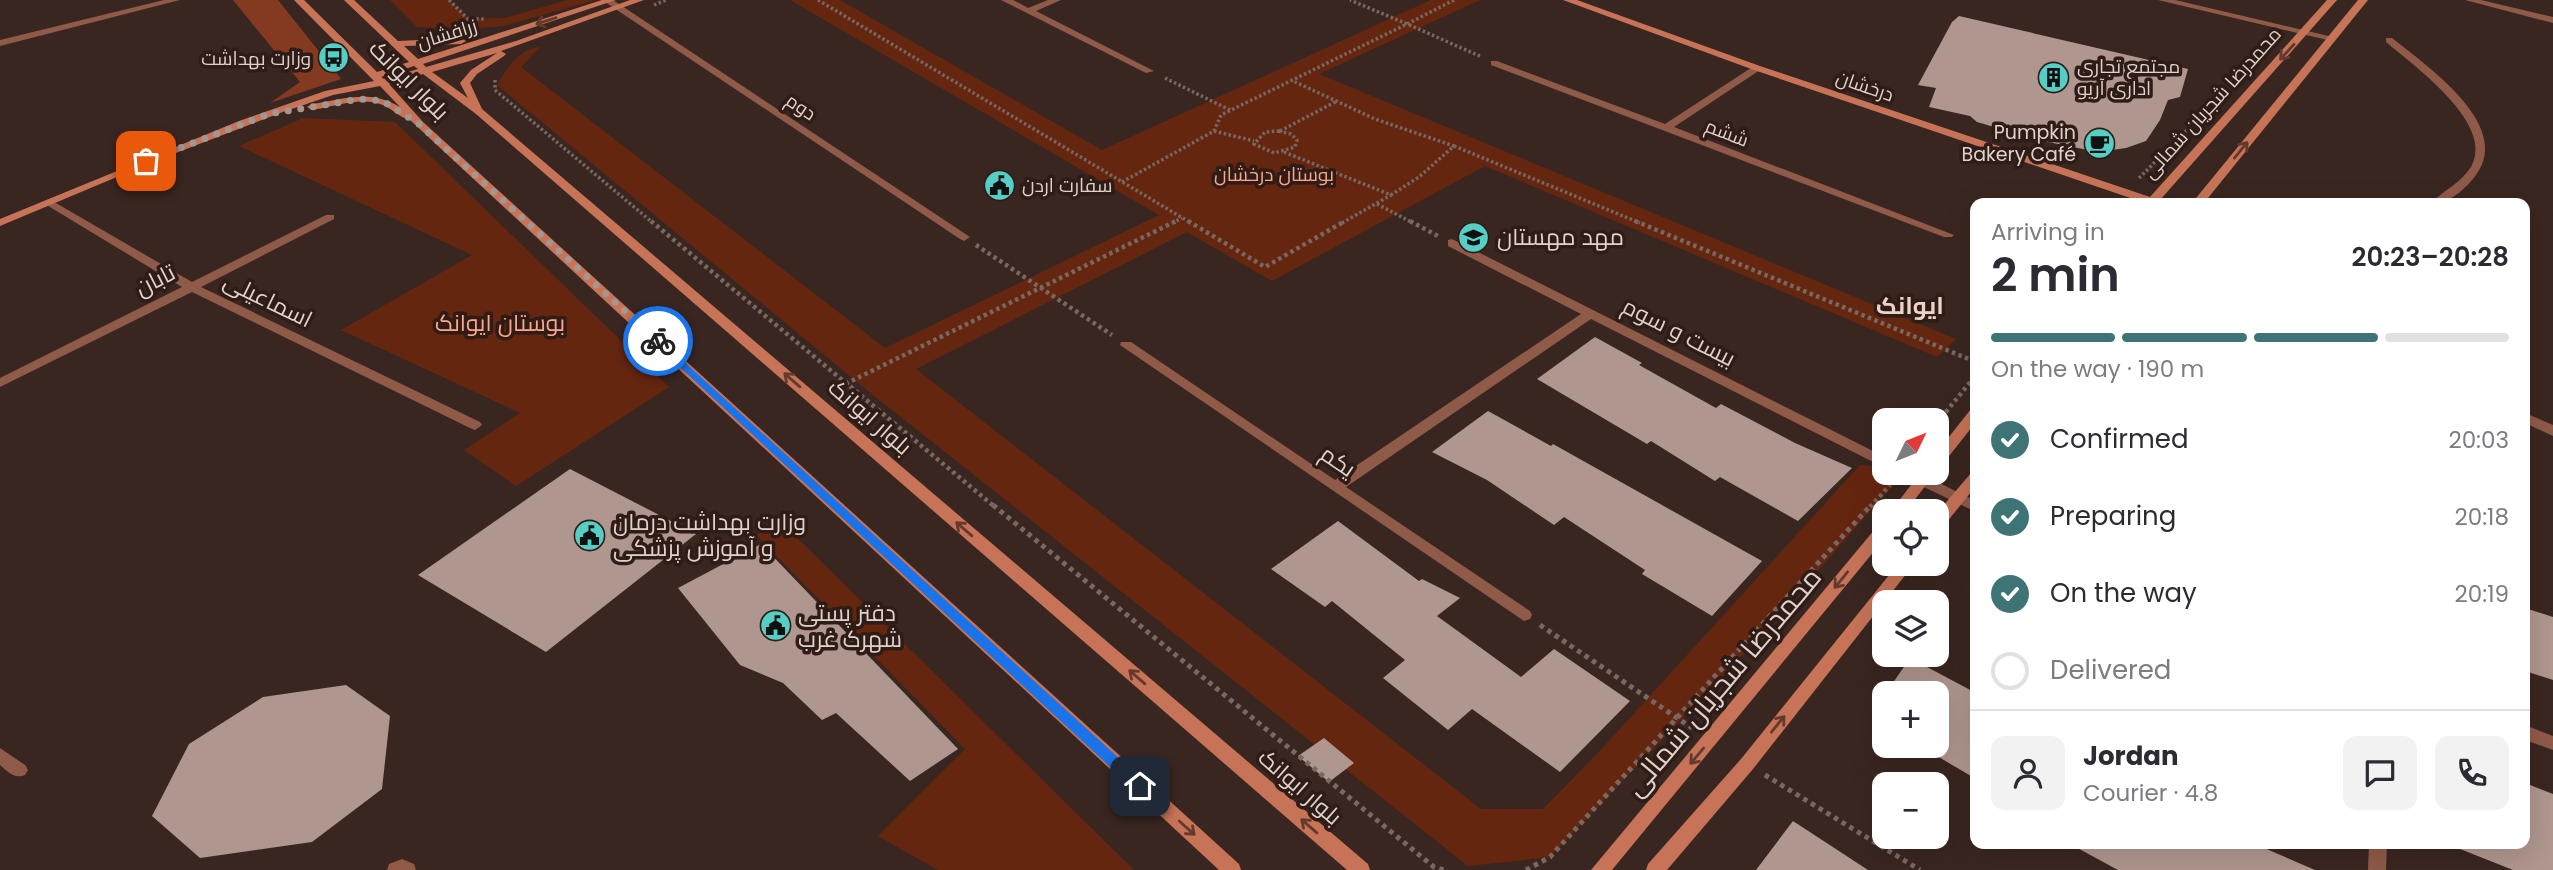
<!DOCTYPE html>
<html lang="en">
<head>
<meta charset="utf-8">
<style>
  :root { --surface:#fff; --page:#f2f2f3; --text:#2b2b33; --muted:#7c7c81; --line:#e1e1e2; --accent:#3e7475 }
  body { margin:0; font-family:Poppins,Cairo,sans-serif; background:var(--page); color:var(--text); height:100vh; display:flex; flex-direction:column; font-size:26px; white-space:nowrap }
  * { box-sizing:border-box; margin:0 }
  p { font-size:23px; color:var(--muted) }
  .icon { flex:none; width:38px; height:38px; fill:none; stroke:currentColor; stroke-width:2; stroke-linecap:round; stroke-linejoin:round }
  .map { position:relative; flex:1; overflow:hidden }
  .details { position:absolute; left:1970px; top:198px; width:560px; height:651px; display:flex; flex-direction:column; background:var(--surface); border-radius:14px; box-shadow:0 7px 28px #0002 }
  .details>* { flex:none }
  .needle { width:46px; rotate:47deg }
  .controls { position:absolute; left:1872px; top:408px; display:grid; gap:14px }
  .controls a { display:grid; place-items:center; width:77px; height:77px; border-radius:14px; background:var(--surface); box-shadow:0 7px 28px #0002; font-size:35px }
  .pin { position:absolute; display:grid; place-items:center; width:60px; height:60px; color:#fff; margin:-30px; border-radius:14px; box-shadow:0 4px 10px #0006 }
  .courier { position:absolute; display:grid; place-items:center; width:70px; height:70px; margin:-35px; border:5px solid #1a73e8; border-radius:50%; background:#fff; color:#222; box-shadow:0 2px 9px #0007 }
  .headline em { font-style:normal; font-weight:600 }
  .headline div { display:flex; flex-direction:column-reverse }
  .headline { display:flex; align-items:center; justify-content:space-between; height:119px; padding:0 21px }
  h1 { font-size:46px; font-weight:600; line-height:52px }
  .bar { display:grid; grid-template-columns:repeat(4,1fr); gap:10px 7px; align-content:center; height:84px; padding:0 21px }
  .bar i { height:9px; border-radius:5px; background:var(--line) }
  .bar .selected { background:var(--accent) }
  .bar p { grid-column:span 4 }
  .line { display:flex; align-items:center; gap:18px; padding:0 21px; border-top:2px solid var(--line) }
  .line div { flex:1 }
  .round { display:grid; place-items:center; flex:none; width:74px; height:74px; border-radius:14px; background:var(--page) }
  ol { padding:0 21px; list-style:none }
  li { display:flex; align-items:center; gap:21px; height:77px }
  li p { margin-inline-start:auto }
  li .icon { padding:7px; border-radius:50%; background:var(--accent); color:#fff; stroke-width:4 }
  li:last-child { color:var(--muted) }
  li i { width:38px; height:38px; border:4px solid var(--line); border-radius:50% }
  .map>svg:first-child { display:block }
  .green { fill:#652610 }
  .forest { fill:#843a21 }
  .building { fill:#af968e }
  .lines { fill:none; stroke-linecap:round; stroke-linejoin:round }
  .path-far2 { stroke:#796762; stroke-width:3.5; stroke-dasharray:2.5 2.5; stroke-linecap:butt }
  .path-far1 { stroke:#796762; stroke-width:4.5; stroke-dasharray:3.5 3.5; stroke-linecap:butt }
  .path { stroke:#796762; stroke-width:5; stroke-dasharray:4.5 4.5; stroke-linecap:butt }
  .lane { fill:#905a49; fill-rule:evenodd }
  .street { fill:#905a49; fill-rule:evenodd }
  .secondary { fill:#c77357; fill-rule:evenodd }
  .oneway { stroke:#643a2d }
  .route { fill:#1a73e8 }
  .done { stroke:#a59690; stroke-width:7; stroke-dasharray:0 12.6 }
  .labels { text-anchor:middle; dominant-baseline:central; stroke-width:7; stroke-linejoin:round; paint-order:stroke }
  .far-street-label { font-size:19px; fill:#dfd2cd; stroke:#2f1c16 }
  .far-poi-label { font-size:19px; fill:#dfd2cd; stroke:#2f1c16; text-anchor:end }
  .far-park-label { font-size:19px; fill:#fda68a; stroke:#2f1c16 }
  .street-label { font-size:23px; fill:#dfd2cd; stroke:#2f1c16 }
  .poi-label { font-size:23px; fill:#dfd2cd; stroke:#2f1c16; text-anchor:start }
  .park-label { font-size:23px; fill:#fda68a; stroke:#2f1c16 }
  .neighbourhood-label { font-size:24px; font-weight:bold; fill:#edd2ca; stroke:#2f1c16 }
  .near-street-label { font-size:28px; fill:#dfd2cd; stroke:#2f1c16 }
</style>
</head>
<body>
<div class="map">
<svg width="2553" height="870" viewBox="0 0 2553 870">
  <rect width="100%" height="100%" fill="#3a2620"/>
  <g class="green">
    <path d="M390 0H449L469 19 505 18 567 0H595L504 26 456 30 417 27Z"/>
    <path d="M790 0H840L1102 150 1431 0H1480L1319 74 1956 339 1937 357 1485 166 1272 281 1187 232 916 369 1481 809H1543L1597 754 1860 465 1873 466 1893 485 1756 641 1550 857 1468 866 868 391 497 85C507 68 519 49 540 47L521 67 885 348 1159 215Z"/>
    <path d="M303 118 395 122 669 387 516 486 464 450 520 413 341 330 472 255 239 146Z"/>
    <path d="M780 521 1134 870H938L878 836 965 749 756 535Z"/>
  </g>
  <path class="forest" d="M233 0H278L341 79 270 103 300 82Z"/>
  <g class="building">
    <path d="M1959 16 2188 69 2180 97 2168 100 2160 120 2146 141 2126 148 2098 152 2038 140 1977 122 1970 116 1929 107 1936 88 1918 85 1952 22Z"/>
    <path d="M1595 337 1642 363 1639 365 1716 408 1721 404 1795 443 1852 468 1798 521 1720 477 1715 481 1651 441 1647 444 1537 379Z"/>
    <path d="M1488 411 1551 446 1553 444 1762 561 1712 616 1642 574 1645 570 1564 517 1554 525 1487 480 1432 452Z"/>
    <path d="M570 469 696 534 546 652 418 575Z"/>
    <path d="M1338 521 1419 581 1422 579 1460 598 1437 616 1521 677 1554 649 1630 701 1560 772 1472 709 1448 730 1383 678 1405 660 1332 601 1325 607 1271 569Z"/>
    <path d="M761 544 958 749 910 781 836 713 822 720 783 683 740 665 678 588Z"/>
    <path d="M2525 608 2553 617V680L2525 671Z"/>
    <path d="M1910 658 1976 693V779L1937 756V693H1886Z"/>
    <path d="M346 685 390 716 382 789 312 842 200 858 152 816 189 744 263 697Z"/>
    <path d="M1324 738 1354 763 1329 782 1298 756Z"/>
    <path d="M2525 783 2553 794V870H2513L2450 845 2525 844Z"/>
    <path d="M1793 821 1868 870H1756Z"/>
    <path d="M2070 844H2255L2315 870H2118Z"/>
  </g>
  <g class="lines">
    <g class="path-far2">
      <path d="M449 0 468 19H486"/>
      <path d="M818 0 1191 223"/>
      <path d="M1454 0 1407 24 1482 57"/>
      <path d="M654 5 666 0"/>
      <path d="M1165 78 1230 110"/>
      <path d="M495 80V90L653 223"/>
      <path d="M1214 131 1254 141"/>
      <path d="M1279 131 1291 134 1297 140 1295 147 1274 153 1254 144 1265 132Z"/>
      <path d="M1280 131 1337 101"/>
      <path d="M1454 146 1640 223"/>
      <path d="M1284 152 1391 195 1419 177 1454 146 1375 119 1293 81"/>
      <path d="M2139 178 2197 120"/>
      <path d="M1122 182 1214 131 1221 115 1407 24 1350 0"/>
      <path d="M1377 204 1413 223"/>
      <path d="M1172 223 1182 218"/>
      <path d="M1342 223 1391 195"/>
    </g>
    <g class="path-far1">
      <path d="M651 221 995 507"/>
      <path d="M1188 221 1265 267 1345 221"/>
      <path d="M1410 221 1438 236"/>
      <path d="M1635 221 1976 362"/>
      <path d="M976 245 1112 335"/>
      <path d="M833 390 1176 221"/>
      <path d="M1937 423 1976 375"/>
      <path d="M1870 507 1890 485"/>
    </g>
    <g class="path">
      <path d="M993 505 1434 867 1444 870"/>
      <path d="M1540 625 1692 728"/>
      <path d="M1765 775 1920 870"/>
      <path d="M1526 870 1550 857 1871 505"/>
    </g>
    <g class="lane">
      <path d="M164 0H180L0 46V40Z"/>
      <path d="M2386 38H2392C2428 67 2519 129 2472 180 2461 193 2448 203 2431 203 2444 190 2461 183 2471 167 2496 124 2414 66 2386 42Z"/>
      <path d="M2525 413 2553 425V436L2525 423Z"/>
    </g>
    <g class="street">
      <path d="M602 0H613L970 237 964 241 960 239Z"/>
      <path d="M1001 0H1013L1028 8 1048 0H1061L1036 11 1154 71 1146 73Z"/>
      <path d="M2158 0H2175L2337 38 2332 41Z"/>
      <path d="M2465 0H2481L2553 17V23Z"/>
      <path d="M1491 61H1497L1665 124 1754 66H1760V70L1674 127 1954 235 1952 237H1944L1491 65Z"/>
      <path d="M49 199 192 282 326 215H334V219L201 287 480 422 482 425 475 430 470 428 192 292 0 387V378L182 287 45 204 43 202Z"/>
      <path d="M1452 239 1885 457V468L1591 319 1346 487 1530 611 1532 615 1530 619 1524 621 1120 345 1121 342H1131L1335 480 1581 314 1448 246V240Z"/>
      <path d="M1897 472H1917L1976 501V512L1899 475Z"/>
      <path d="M2525 725 2553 736V750L2525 740Z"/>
      <path d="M0 748 25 765 28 770 25 775C14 779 8 772 0 765Z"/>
      <path d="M2369 844H2387L2386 870H2368Z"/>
      <path d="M402 859 414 864 416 870H387L389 864Z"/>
    </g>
    <g class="secondary">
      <path d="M294 0H304L377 72 409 62 344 0H354L398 41 461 38 466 41 461 44 404 46 418 59 602 0H616L423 64 426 67 516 41 630 0H644L501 51 506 54 504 56 477 74 470 83 482 109 1368 864 1370 870H1347L476 114 423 74 389 84 423 122 1239 864 1241 870H1219L410 120C399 118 391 107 380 104 360 97 332 107 312 110L307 107 312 104C344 99 371 89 400 107L380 86 333 95 280 113 155 161 0 226V219L239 121 325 91 374 81ZM497 53 471 70 460 83 468 98 432 72ZM414 66 418 69 384 79 381 77Z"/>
      <path d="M1563 0H1577L1760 66 2150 197 2327 0H2337L2160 200 2164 203H2145L1754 70Z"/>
      <path d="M2358 0H2368L2204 203H2192Z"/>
      <path d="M1976 408V422L1942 465 1937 467V452L1971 409Z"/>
      <path d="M1976 471V486L1942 528 1937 529V513L1971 473Z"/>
      <path d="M1921 472H1936L1906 511H1891Z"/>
      <path d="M1885 522V538L1612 870H1591L1880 523Z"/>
      <path d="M1898 564H1914L1753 769 1667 870H1646L1648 864 1741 759Z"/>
    </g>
  </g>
  <defs><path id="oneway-shaft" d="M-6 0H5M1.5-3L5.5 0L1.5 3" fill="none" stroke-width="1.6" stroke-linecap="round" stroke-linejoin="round" transform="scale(1.75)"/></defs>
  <g class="oneway">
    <use href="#oneway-shaft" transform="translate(546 21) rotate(162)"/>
    <use href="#oneway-shaft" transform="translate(2287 52) rotate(132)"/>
    <use href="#oneway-shaft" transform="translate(2241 150) rotate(-51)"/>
    <use href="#oneway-shaft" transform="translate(792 380) rotate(-139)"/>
    <use href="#oneway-shaft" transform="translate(964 529) rotate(-139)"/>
    <use href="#oneway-shaft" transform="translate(1841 580) rotate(129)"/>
    <use href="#oneway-shaft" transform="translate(1137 677) rotate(-139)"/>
    <use href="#oneway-shaft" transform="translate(1778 724) rotate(-51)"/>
    <use href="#oneway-shaft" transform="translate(1697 756) rotate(130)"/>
    <use href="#oneway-shaft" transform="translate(1309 826) rotate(-139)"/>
    <use href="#oneway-shaft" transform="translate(1187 828) rotate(42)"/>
  </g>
  <path class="route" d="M658 338 1145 782 1147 786 1145 790H1135L655 344V339Z"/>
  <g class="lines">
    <path class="done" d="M146 161 269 114 360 99 383 101 419 124 658 341"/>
  </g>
  <defs>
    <symbol id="bus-disc" viewBox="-11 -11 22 22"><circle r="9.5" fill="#55cec5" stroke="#2f1c16"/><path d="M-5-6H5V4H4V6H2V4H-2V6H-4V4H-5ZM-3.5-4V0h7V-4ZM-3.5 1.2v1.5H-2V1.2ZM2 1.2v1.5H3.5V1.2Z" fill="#111"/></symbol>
    <symbol id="building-disc" viewBox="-11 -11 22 22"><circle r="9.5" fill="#55cec5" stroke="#2f1c16"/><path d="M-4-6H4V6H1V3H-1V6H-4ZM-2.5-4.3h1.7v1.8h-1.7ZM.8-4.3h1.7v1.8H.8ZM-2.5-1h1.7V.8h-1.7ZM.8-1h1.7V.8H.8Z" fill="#111"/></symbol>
    <symbol id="cafe-disc" viewBox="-11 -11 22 22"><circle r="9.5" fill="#55cec5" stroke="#2f1c16"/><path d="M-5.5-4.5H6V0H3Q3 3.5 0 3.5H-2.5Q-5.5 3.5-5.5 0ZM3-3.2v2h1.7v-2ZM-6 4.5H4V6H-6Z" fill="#111"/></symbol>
    <symbol id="civic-disc" viewBox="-11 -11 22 22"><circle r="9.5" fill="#55cec5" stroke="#2f1c16"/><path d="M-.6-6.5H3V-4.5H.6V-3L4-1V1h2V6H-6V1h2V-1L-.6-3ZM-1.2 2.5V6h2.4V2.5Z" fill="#111"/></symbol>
    <symbol id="school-disc" viewBox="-11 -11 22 22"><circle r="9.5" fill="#55cec5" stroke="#2f1c16"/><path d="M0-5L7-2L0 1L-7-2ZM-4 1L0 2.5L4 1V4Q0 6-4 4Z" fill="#111"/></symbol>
  </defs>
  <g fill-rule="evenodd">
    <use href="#bus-disc" x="316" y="40" width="35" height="35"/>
    <use href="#building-disc" x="2036" y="60" width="35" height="35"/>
    <use href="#cafe-disc" x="2082" y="126" width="35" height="35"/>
    <use href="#civic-disc" x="982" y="168" width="35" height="35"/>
    <use href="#school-disc" x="1456" y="220" width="35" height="35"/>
    <use href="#civic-disc" x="572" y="518" width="35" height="35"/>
    <use href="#civic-disc" x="758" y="608" width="35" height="35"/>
  </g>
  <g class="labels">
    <g class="far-street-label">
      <text transform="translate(447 34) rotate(-17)">زرافشان</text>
      <text transform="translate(1865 86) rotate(19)">درخشان</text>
      <text transform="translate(2212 103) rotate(-48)">محمدرضا شجریان شمالی</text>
      <text transform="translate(801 107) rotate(34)">دوم</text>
      <text transform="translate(1727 133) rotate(21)">ششم</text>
    </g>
    <g class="far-poi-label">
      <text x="311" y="58">وزارت بهداشت</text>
      <text x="2077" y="66" text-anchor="start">مجتمع تجاری<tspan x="2077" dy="22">اداری آريو</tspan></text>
      <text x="2076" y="132">Pumpkin<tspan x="2076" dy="22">Bakery Café</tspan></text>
      <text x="1022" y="185" text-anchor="start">سفارت اردن</text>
    </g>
    <g class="far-park-label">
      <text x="1274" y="174">بوستان درخشان</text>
    </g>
    <g class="street-label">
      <text transform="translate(409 80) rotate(45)">بلوار ایوانک</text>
      <text transform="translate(155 280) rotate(-27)">تابان</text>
      <text transform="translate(268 300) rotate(26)">اسماعیلی</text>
      <text transform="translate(1679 332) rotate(27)">بیست و سوم</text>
      <text transform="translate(870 417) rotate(41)">بلوار ایوانک</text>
      <text transform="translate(1338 461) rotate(34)">یکم</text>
      <text transform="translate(1300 787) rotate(41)">بلوار ایوانک</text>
    </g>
    <g class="poi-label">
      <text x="1497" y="237">مهد مهستان</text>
      <text x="613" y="522">وزارت بهداشت درمان<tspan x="613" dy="26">و آموزش پزشکی</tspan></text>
      <text x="798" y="613">دفتر پستی<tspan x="798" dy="26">شهرک غرب</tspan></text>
    </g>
    <g class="park-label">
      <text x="500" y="323">بوستان ایوانک</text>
    </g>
    <g class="neighbourhood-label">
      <text x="1910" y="305">ایوانک</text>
    </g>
    <g class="near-street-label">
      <text transform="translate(1723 682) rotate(-50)">محمدرضا شجریان شمالی</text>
    </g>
  </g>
</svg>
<div class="controls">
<a><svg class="needle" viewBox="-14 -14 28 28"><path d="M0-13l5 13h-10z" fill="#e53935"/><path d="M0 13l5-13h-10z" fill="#7c7c81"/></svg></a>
<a><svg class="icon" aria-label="locate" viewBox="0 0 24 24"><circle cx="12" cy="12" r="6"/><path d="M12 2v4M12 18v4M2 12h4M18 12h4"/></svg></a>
<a><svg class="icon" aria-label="layers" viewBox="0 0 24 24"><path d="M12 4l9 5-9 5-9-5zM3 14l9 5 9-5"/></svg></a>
<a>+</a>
<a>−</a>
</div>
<div class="pin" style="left:146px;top:161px;background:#ea580c"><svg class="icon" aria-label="bag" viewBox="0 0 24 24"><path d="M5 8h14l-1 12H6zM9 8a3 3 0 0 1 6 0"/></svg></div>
<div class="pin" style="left:1140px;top:786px;background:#1f2937"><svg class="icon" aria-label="home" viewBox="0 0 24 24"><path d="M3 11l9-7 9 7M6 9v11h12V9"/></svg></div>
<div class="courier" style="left:658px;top:341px"><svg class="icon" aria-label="bike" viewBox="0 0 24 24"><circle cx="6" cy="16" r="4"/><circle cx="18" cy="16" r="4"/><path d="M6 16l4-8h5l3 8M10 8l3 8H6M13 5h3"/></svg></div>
<section class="details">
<div class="headline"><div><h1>2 min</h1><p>Arriving in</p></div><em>20:23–20:28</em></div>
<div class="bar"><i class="selected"></i><i class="selected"></i><i class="selected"></i><i></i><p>On the way · 190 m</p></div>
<ol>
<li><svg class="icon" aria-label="check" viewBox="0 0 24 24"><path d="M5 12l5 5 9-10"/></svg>Confirmed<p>20:03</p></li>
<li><svg class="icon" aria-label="check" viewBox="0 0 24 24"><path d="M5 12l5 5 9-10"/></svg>Preparing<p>20:18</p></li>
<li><svg class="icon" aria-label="check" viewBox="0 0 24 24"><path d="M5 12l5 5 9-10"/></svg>On the way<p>20:19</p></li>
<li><i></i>Delivered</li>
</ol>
<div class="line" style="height:126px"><a class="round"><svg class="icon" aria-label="person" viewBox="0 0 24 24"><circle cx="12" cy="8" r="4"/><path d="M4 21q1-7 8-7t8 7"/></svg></a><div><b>Jordan</b><p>Courier · 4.8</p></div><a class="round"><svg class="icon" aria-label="chat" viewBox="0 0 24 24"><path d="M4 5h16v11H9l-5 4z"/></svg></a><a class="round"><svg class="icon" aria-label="phone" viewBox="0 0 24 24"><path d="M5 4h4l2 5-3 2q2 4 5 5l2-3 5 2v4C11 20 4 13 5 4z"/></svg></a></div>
</section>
</div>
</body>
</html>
